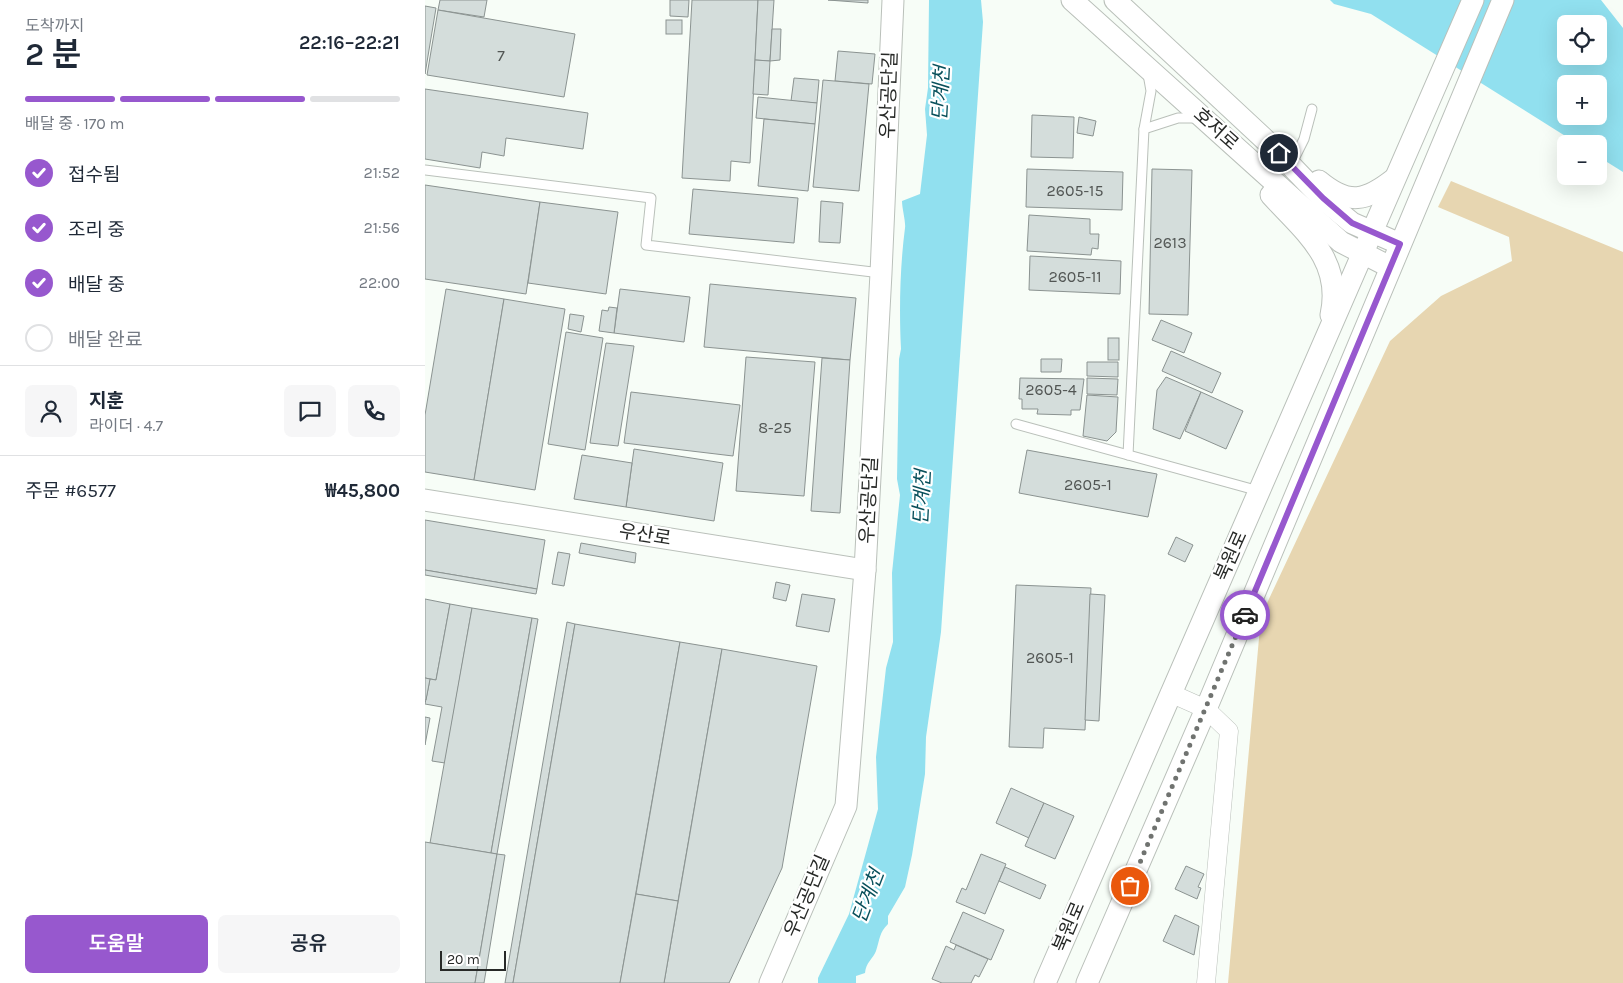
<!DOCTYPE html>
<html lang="ko">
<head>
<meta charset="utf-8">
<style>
  :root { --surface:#fff; --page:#f6f6f7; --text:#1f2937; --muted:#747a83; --line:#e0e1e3; --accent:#9758ce }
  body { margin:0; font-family:Karla,"Noto Sans KR",sans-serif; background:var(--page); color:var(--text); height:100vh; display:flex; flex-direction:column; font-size:19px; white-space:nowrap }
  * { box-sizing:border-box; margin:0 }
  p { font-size:16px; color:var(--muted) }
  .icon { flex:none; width:28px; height:28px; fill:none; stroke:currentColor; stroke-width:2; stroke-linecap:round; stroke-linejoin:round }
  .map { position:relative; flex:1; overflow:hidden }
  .details { display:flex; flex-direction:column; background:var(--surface); width:425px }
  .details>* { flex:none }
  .tools { position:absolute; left:1132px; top:15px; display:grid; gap:10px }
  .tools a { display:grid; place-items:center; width:50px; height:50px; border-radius:8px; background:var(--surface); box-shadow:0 5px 20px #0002; font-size:25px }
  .scale { position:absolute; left:15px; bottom:12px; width:66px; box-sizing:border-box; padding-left:5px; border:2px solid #272927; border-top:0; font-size:14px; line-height:18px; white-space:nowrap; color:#272927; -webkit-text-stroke:4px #fff; paint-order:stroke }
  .pin { position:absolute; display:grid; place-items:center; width:42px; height:42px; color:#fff; margin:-21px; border:2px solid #fff; border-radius:50%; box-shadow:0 1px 5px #0007 }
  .courier { position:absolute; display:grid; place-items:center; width:50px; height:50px; margin:-25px; border:4px solid #9758ce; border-radius:50%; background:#fff; color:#222; box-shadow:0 1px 6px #0007 }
  .head em { font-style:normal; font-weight:600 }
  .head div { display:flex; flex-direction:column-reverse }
  .head { display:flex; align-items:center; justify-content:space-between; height:85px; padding:0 25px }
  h1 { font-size:32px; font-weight:600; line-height:38px }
  .bar { display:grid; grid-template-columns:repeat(4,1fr); gap:8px 5px; align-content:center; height:60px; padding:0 25px }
  .bar i { height:6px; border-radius:4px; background:var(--line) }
  .bar .current { background:var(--accent) }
  .bar p { grid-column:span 4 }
  .line { display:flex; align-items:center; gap:12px; padding:0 25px; border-top:1px solid var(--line) }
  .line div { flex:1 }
  .round { display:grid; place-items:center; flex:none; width:52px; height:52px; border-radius:8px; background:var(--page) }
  ol { padding:0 25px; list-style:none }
  li { display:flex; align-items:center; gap:15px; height:55px }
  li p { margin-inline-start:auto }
  li .icon { padding:5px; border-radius:50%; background:var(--accent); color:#fff; stroke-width:4 }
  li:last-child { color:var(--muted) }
  li i { width:28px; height:28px; border:2px solid var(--line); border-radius:50% }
  .primary-button { display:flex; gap:10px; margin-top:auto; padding:10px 25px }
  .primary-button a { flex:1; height:58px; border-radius:8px; background:var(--accent); color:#fff; font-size:20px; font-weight:600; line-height:58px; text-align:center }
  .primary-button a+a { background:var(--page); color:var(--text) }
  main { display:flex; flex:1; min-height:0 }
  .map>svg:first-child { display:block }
  .green { fill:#e7d6b1 }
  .water { fill:#91e0ef; fill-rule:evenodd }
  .building { fill:#d4dddb; stroke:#8b9391 }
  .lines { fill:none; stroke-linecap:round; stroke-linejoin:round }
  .service-casing { stroke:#bac0ba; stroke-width:11 }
  .minor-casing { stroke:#bac0ba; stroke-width:19 }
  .tertiary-casing { stroke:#bac0ba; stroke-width:23 }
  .service { stroke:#fff; stroke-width:9 }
  .minor { stroke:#fff; stroke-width:18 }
  .tertiary { stroke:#fff; stroke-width:21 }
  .done { stroke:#707370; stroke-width:5; stroke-dasharray:0 9 }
  .route { stroke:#9758ce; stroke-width:6 }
  .labels { text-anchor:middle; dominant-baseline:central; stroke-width:4.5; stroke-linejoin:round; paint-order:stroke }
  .number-label { font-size:16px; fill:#525654 }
  .street-label { font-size:19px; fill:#272927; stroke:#fff }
  .water-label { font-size:20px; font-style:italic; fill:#08505b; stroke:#fff }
</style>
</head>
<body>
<main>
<section class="details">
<div class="head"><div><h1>2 분</h1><p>도착까지</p></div><em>22:16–22:21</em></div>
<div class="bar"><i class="current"></i><i class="current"></i><i class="current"></i><i></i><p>배달 중 · 170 m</p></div>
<ol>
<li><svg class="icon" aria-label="check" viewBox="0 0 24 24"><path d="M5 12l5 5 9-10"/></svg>접수됨<p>21:52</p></li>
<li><svg class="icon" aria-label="check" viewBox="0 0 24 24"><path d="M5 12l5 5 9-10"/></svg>조리 중<p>21:56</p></li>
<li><svg class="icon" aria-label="check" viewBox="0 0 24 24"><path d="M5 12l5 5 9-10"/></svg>배달 중<p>22:00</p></li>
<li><i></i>배달 완료</li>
</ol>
<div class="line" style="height:90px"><a class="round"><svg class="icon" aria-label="person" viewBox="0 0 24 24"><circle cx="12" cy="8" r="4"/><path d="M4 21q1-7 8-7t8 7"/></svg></a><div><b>지훈</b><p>라이더 · 4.7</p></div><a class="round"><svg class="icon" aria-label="chat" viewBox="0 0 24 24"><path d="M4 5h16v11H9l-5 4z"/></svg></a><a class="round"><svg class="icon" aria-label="phone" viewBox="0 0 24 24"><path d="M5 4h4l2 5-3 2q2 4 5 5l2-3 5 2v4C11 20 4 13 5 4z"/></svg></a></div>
<div class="line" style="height:65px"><div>주문 #6577</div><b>₩45,800</b></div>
<div class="primary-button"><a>도움말</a><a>공유</a></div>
</section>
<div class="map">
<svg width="1198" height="983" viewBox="0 0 1198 983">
  <rect width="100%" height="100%" fill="#f7fdf7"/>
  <path class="green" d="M1026 181 1198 252V983H803L836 616 965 341 1016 296 1087 261 1084 237 1013 207Z"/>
  <g class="water">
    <path d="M504 0H556L558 22 516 632 501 737 500 774 487 855 480 887 463 916V924C454 933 455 939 451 951 448 959 441 962 440 973L431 976V983H393V978L424 914 453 809 451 757 461 668 468 642 467 573 475 495 472 479 474 359 476 349C474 310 475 266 480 228 481 223 477 208 477 201L495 194 502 135 500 109 503 88Z"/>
    <path d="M905 0H1176L1198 28V172L1174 157V144H1153L946 14 909 4ZM1141 24H1174V56H1141ZM1141 84H1174V116H1141Z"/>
  </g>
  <g class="building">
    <path d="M15 0H62L59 17 13 10Z"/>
    <path d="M245 0H264L263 17 245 16Z"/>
    <path d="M267 0H333L325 163 306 161 305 181 257 178Z"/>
    <path d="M333 0H349L345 61 330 60Z"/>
    <path d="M403 0H443V3Z"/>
    <path d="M0 6 11 8 0 74Z"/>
    <path d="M13 10 150 34 139 97 2 75Z"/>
    <rect x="241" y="20" width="16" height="14"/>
    <path d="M347 29H356L355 60 345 61Z"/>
    <path d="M413 51 450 54 447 84 410 81Z"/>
    <path d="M330 60 345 61 343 95 328 94Z"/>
    <path d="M369 78 394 80 392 103 366 101Z"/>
    <path d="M398 80 444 84 434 191 388 187Z"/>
    <path d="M0 89 163 113 158 149 81 138 79 156 57 152 55 168 0 159Z"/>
    <path d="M333 97 392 103 390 124 331 118Z"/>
    <path d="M607 115 649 117 648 158 606 157Z"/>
    <path d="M654 117 671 121 668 136 652 133Z"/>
    <path d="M339 119 390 124 383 191 333 186Z"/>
    <path d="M602 169 698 172 697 210 601 207Z"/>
    <path d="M727 169 767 170 763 315 724 314Z"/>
    <path d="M0 185 115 202 101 294 0 279Z"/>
    <path d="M268 189 373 198 369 243 264 234Z"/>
    <path d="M396 201 418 203 415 243 394 242Z"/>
    <path d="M115 202 193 212 181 294 103 283Z"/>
    <path d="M604 215 665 219V234H674L673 249 667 248 666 255 602 251Z"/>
    <path d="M605 256 696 261 695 294 604 290Z"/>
    <path d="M285 284 431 298 425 360 279 347Z"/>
    <path d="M21 289 79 299 49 480 0 472V415Z"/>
    <path d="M195 289 265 297 259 342 189 333Z"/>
    <path d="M79 299 140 309 110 490 49 480Z"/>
    <path d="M184 307 192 308 189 333 174 331 177 310 183 311Z"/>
    <path d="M145 314 159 316 156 332 143 329Z"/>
    <path d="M736 320 767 333 759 353 727 340Z"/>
    <path d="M141 332 178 338 160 450 123 444Z"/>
    <rect x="683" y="338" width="11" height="22"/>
    <path d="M181 343 209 346 193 446 165 443Z"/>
    <path d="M746 351 796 373 787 393 737 371Z"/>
    <path d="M321 357 390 362 379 496 311 491Z"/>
    <path d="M397 358 425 360 415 513 386 511Z"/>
    <path d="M616 359H637L636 372H616Z"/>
    <path d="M662 362H693V377L662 376Z"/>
    <path d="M741 377 776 392 755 439 728 429 732 390Z"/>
    <path d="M595 378 659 379 655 410H646V415L612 414 613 409H597V399H594Z"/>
    <path d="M662 378 693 379 692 395 662 394Z"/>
    <path d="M206 392 315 405 308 456 199 443Z"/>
    <path d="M776 392 818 411 801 449 760 431Z"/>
    <path d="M662 395 693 397 691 432 682 441 658 436Z"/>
    <path d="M209 449 298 463 289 521 201 507Z"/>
    <path d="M602 450 732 474 723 517 594 493Z"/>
    <path d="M157 455 207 463 201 507 149 499Z"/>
    <path d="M0 520 120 540 112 589 0 570Z"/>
    <path d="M751 537 768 545 760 562 743 554Z"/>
    <path d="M156 543 211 553 210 563 154 553Z"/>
    <path d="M133 552 145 554 139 586 127 584Z"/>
    <path d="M0 570 112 589 111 594 0 575Z"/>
    <path d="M351 582 365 585 361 601 348 598Z"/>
    <path d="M591 585 666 588 660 730 619 728 618 748 584 747Z"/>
    <path d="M377 594 410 599 404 632 371 626Z"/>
    <path d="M665 594 680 595 674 721 660 720Z"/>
    <path d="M0 599 25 604 11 680 0 678Z"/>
    <path d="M25 604 47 608 20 763 7 761 17 707 0 704 5 679 11 680Z"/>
    <path d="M47 608 107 618 66 853 5 843Z"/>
    <path d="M107 618 113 619 72 854 66 853Z"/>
    <path d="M142 622 150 624 88 983H80Z"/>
    <path d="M150 624 255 642 195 983H88Z"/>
    <path d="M255 642 297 649 253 901 211 894Z"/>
    <path d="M297 649 392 666 357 868 304 983H239Z"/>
    <path d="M0 678 5 679 1 700H0Z"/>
    <path d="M0 717 5 718 0 745Z"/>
    <path d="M586 788 619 803 604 838 571 823Z"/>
    <path d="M619 803 649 816 630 859 600 846Z"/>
    <path d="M0 842 72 854 50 983H0Z"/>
    <path d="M72 854 80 855 59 983H50Z"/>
    <path d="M556 854 581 864 560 914 531 902 537 888 541 890Z"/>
    <path d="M761 866 779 874 773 887 776 888 772 899 750 889Z"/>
    <path d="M580 867 621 885 615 899 574 881Z"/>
    <path d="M211 894 253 901 239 983H195Z"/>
    <path d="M538 912 579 930 566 960 525 942Z"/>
    <path d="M750 915 774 926 769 955 738 941Z"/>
    <path d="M531 945 563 959 554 977 550 975 546 983H517L507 979 521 946 529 950Z"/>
  </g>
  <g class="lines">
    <defs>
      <g id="service">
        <path d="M719 129 753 118H772"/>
        <path d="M868 161 879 139 887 109"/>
        <path d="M0 170 226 198 221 245 456 273"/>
        <path d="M591 424 834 491"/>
        <path d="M703 455 719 129 726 91 723 74"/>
      </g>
      <path id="minor" d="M745 693 781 709 804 731 781 983"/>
      <g id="tertiary">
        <path d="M647 0 916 242 965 267"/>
        <path d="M690 0 850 149 898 199 927 223 975 244"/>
        <path d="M894 181C924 206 941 201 969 179"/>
        <path d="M846 195C879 231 918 260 906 315"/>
        <path d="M0 500 440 570"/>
        <path d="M345 983 421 806 440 570 456 273 468 0"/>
        <path d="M620 983 1048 0"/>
        <path d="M662 983 781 709 1078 0"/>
      </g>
    </defs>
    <use href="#service" class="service-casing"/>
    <use href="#minor" class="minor-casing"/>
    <use href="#tertiary" class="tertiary-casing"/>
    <use href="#service" class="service"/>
    <use href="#minor" class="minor"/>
    <use href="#tertiary" class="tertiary"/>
  </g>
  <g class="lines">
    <path class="done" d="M705 886 820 615"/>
    <path class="route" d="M820 615 975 244 927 223 898 198 854 153"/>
  </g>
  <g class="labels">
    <g class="number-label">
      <text x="76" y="55">7</text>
      <text x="650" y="190">2605-15</text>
      <text x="745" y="242">2613</text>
      <text x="650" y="276">2605-11</text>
      <text x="626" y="389">2605-4</text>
      <text x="350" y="427">8-25</text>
      <text x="663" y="484">2605-1</text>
      <text x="625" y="657">2605-1</text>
    </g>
    <g class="street-label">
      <text transform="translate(464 95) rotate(-88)">우산공단길</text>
      <text transform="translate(791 129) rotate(42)">호저로</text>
      <text transform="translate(444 500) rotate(-87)">우산공단길</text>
      <text transform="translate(220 535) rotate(9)">우산로</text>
      <text transform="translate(806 556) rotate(-66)">북원로</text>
      <text transform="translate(382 896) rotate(-67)">우산공단길</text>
      <text transform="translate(644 927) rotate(-67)">북원로</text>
    </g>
    <g class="water-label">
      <text transform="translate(516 93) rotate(-87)">단계천</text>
      <text transform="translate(497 497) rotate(-87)">단계천</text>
      <text transform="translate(443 896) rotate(-69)">단계천</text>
    </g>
  </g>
</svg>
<div class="tools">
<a><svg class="icon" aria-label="locate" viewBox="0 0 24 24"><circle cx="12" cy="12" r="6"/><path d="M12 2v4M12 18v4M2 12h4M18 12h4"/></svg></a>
<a>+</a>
<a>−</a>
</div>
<div class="scale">20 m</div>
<div class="pin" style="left:705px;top:886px;background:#ea580c"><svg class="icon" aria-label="bag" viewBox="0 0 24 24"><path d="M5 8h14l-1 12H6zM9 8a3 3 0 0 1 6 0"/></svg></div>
<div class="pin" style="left:854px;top:153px;background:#1f2937"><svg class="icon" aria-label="home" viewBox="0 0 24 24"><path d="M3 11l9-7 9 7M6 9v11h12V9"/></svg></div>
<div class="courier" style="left:820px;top:615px"><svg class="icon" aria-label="car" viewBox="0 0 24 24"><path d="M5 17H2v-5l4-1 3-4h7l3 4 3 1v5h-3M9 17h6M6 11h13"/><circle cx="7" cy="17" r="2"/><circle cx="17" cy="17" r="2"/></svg></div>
</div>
</main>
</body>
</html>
